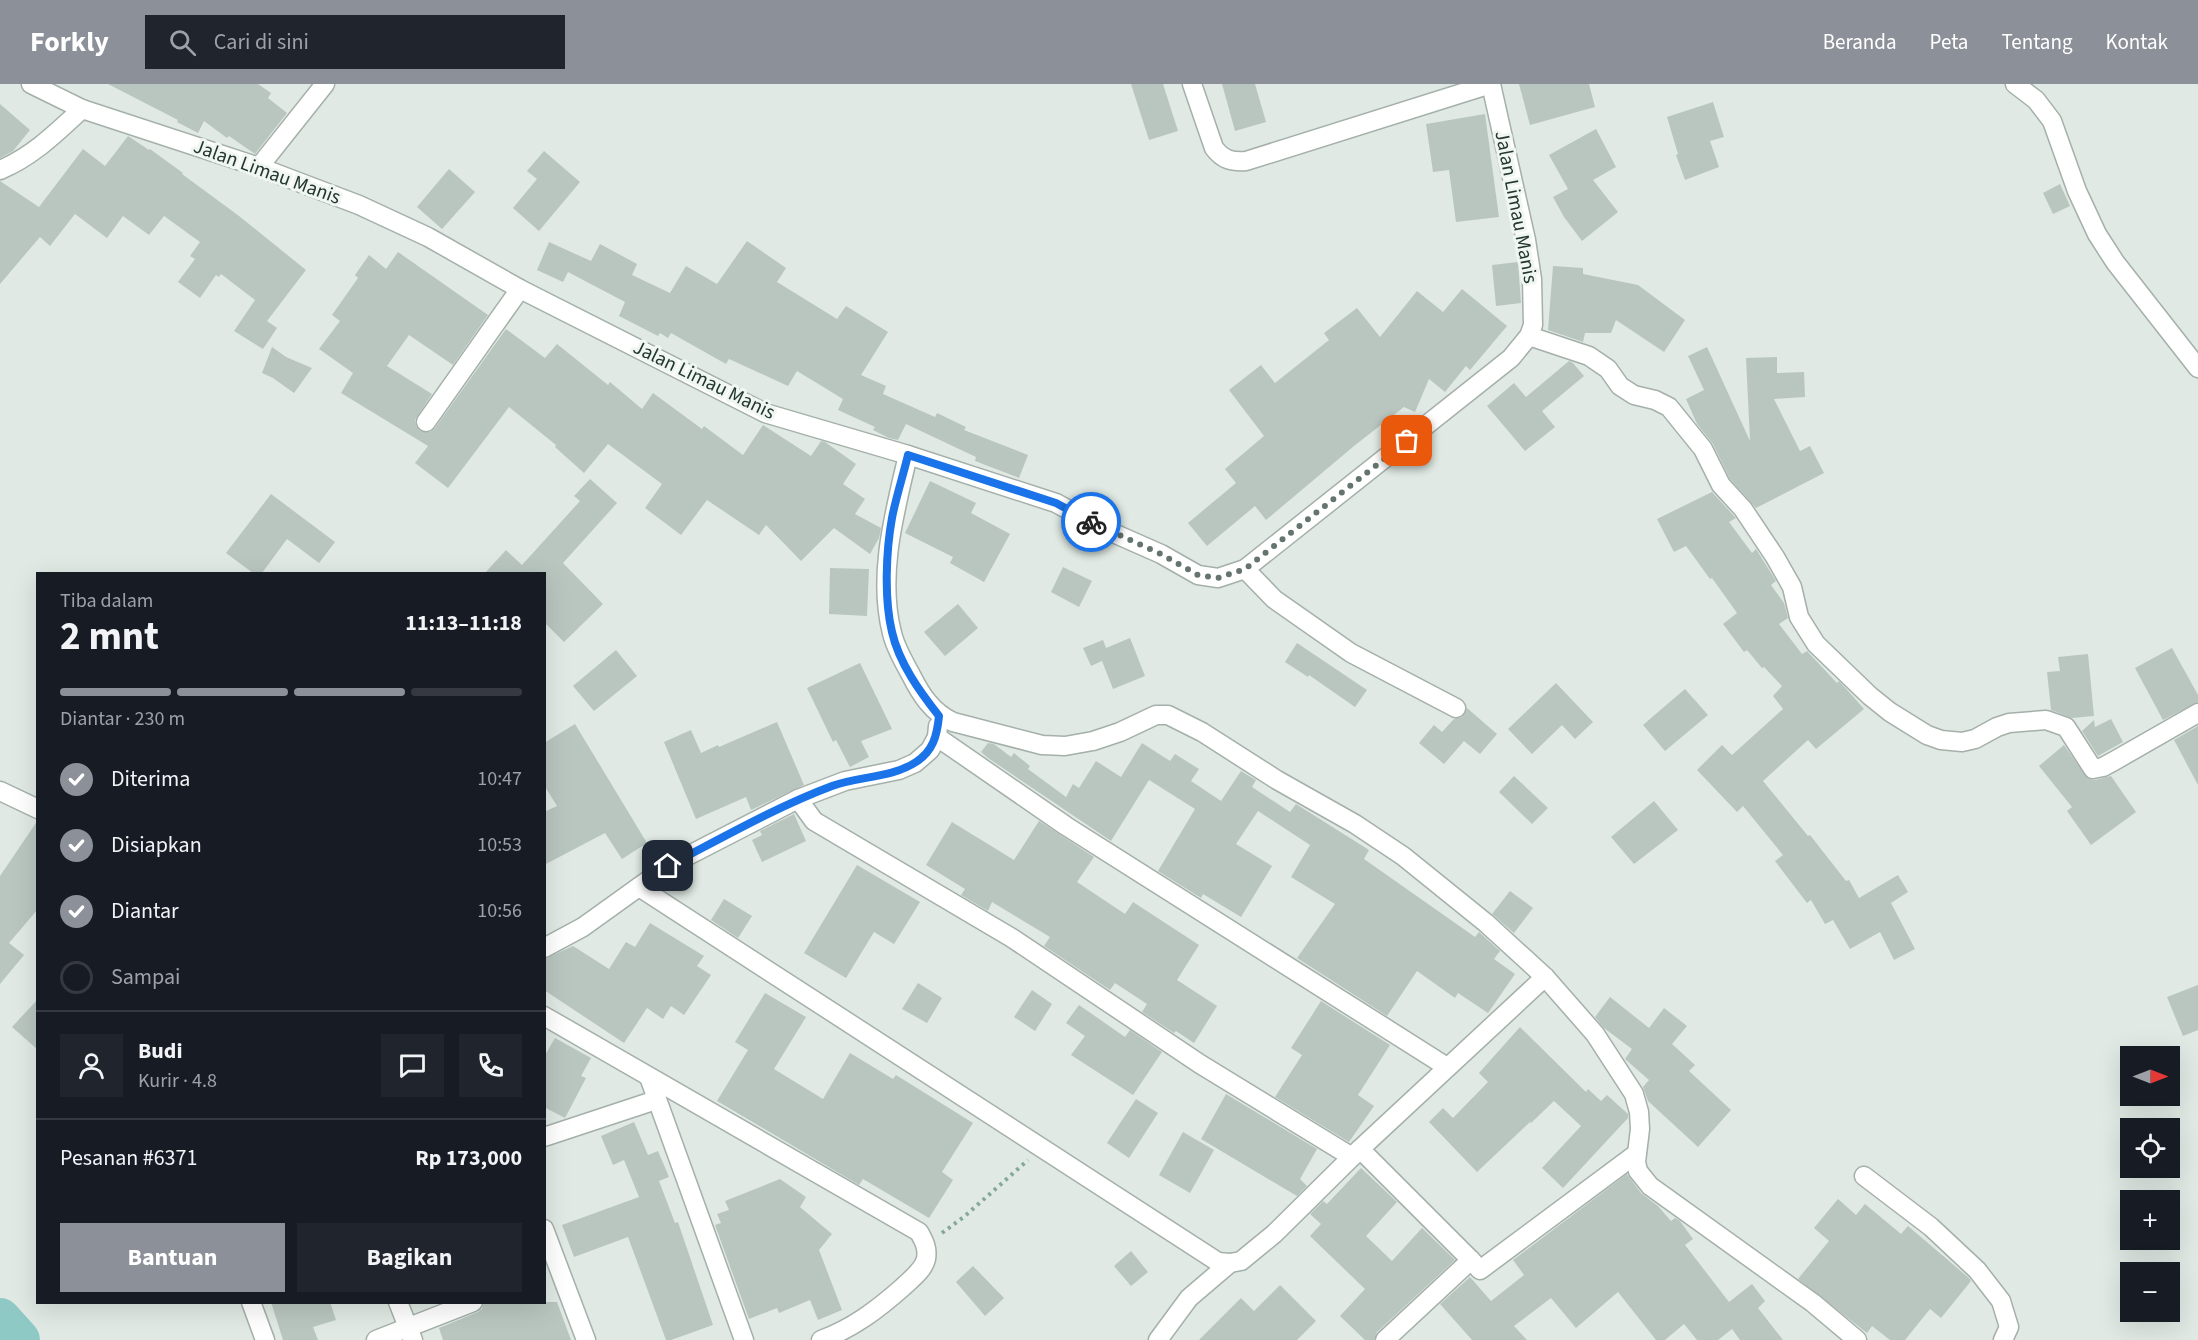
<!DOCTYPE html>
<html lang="id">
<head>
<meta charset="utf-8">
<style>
  :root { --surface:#171b24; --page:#20242c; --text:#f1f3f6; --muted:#9ea1a6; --line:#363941; --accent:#8c9099 }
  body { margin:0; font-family:"Source Sans 3",sans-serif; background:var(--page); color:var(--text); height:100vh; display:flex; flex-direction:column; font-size:22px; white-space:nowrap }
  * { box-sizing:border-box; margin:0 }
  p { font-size:20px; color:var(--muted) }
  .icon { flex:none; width:33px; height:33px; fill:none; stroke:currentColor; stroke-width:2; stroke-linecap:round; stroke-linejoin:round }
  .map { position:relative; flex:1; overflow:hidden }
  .drawer { position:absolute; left:36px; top:488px; width:510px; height:732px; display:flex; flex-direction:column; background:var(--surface); border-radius:0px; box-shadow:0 6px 24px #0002 }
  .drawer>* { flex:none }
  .needle { width:39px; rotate:90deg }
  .controls { position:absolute; left:2120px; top:962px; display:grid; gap:12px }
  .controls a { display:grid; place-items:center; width:60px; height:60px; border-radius:0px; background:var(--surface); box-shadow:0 6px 24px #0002; font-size:30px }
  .pin { position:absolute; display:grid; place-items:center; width:51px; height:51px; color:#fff; margin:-26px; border-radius:12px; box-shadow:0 3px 9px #0006 }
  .courier { position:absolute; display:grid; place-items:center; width:60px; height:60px; margin:-30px; border:4px solid #1a73e8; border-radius:50%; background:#fff; color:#222; box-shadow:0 2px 8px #0007 }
  .overview em { font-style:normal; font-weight:700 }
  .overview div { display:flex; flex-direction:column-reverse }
  .overview { display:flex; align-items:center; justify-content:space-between; height:102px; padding:0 24px }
  h1 { font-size:39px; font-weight:700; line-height:45px }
  .bar { display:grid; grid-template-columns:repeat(4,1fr); gap:9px 6px; align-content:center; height:72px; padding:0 24px }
  .bar i { height:8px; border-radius:4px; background:var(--line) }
  .bar .selected { background:var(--accent) }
  .bar p { grid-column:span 4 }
  .line { display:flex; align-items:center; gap:15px; padding:0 24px; border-top:2px solid var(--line) }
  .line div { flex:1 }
  .round { display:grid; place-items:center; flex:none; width:63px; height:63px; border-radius:0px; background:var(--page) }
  ol { padding:0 24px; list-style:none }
  li { display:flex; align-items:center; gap:18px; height:66px }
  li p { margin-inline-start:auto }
  li .icon { padding:6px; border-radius:50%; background:var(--accent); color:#fff; stroke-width:4 }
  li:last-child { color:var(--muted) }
  li i { width:33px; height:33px; border:3px solid var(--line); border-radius:50% }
  .action { display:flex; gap:12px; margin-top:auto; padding:12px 24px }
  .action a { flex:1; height:69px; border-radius:0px; background:var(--accent); color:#fff; font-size:24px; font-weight:700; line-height:69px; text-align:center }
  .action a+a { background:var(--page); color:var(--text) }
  header { display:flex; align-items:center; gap:36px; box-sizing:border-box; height:84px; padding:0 30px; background:var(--accent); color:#fff }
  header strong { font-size:28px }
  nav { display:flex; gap:33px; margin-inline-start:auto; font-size:21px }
  .search { width:420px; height:54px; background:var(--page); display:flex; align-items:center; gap:15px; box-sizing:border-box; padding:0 21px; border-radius:0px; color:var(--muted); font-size:22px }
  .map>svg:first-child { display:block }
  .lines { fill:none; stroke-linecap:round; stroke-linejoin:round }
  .river { stroke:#8ec9c6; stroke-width:42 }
  .building { fill:#b9c6bf }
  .minor-casing { stroke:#a4b0a9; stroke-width:21 }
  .path { stroke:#84a996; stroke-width:4; stroke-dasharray:3 4.5; stroke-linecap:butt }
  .minor { stroke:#fff; stroke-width:18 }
  .done { stroke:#65756d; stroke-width:6; stroke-dasharray:0 10.8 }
  .route { stroke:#1a73e8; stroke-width:8 }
  .labels { text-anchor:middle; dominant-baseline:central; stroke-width:6; stroke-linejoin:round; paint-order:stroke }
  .street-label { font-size:20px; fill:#23372e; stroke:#f0f6f2 }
</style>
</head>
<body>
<header>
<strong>Forkly</strong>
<div class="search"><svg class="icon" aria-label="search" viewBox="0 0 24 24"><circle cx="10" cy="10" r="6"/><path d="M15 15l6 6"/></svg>Cari di sini</div>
<nav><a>Beranda</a><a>Peta</a><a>Tentang</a><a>Kontak</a></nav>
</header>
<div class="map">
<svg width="2198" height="1256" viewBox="0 0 2198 1256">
  <rect width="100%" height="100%" fill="#e0e9e3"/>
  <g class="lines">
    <path class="river" d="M0 1235 19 1256"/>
  </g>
  <g class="building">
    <path d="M108 0H258L271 9 268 14 287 29 255 70 229 52 227 54 204 37 198 49 177 38 178 36Z"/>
    <path d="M1131 0H1163L1178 47 1149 56Z"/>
    <path d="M1222 0H1255L1266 38 1235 47Z"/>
    <path d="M1519 0H1589L1595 23 1530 41Z"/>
    <path d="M1713 18 1724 53 1710 57 1719 83 1685 96 1676 71 1678 70 1667 33Z"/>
    <path d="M0 20 30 46 13 67 0 74Z"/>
    <path d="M1485 30 1499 133 1456 138 1449 86 1433 88 1426 40Z"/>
    <path d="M1596 45 1616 83 1593 96 1618 128 1582 157 1564 133 1553 113 1568 105 1549 71Z"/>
    <path d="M128 52 149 66 150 65 183 89 182 90 239 132 306 186 267 237 277 244 263 265 234 247 255 216 221 190 219 193 216 191 200 214 178 198 195 175 190 172 200 158 164 132 149 151 123 132 107 154 75 130 50 162 40 153 0 200V97L39 123 83 65 105 82Z"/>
    <path d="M544 67 580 98 539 147 513 124 537 95 527 87Z"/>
    <path d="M449 85 475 108 442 145 417 123Z"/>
    <path d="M2060 100 2070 122 2053 130 2043 109Z"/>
    <path d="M747 157 786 184 777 198 837 235 846 222 888 248 861 291 886 302 883 310 935 333 937 329 966 343 964 346 1028 371 1019 394 975 377 976 373 906 340 898 356 889 354 873 346 875 343 838 326 843 315 797 287 788 302 729 275 726 280 671 249 668 254 660 249 658 252 619 232 625 218 568 188 563 198 537 186 549 158 591 177 600 160 637 180 632 191 670 209 686 182 717 200Z"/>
    <path d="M398 168 488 231 453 281 409 251 387 282 432 310 415 336 416 342 420 347 430 348 435 344 506 245 545 274 557 260 608 301 610 298 642 325 653 309 702 345 704 342 743 371 763 341 811 372 821 357 825 358 856 380 843 400 865 415 855 430 881 444 879 454 870 470 834 444 801 477 766 441 759 451 707 416 681 451 645 424 662 400 608 360 584 389 555 363 556 361 509 323 448 404 415 379 428 362 341 309 353 289 319 265 340 237 332 231 358 194 355 191 369 171 386 185Z"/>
    <path d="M1518 178 1521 219 1496 222 1492 181Z"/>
    <path d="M1553 182 1583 184V190L1638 201 1685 236 1664 268 1616 236 1611 249H1585L1583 258 1548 246Z"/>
    <path d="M1462 205 1507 242 1470 286 1466 282 1445 308 1429 295 1415 328 1404 323 1354 362 1266 436 1255 422 1207 462 1188 439 1236 399 1225 385 1264 352 1229 306 1261 281 1275 299 1329 256 1324 249 1357 224 1380 253 1417 207 1443 228Z"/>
    <path d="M272 263 286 273 312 284 294 309 273 294 262 289Z"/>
    <path d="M1707 263 1750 357 1746 274 1777 273V289L1804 288 1805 313 1774 315 1800 367 1810 362 1824 389 1756 424 1730 395 1713 360 1697 340 1686 315 1704 306 1688 272Z"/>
    <path d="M1569 277 1573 279 1584 292 1542 327 1555 343 1525 367 1487 322 1514 299 1526 313Z"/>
    <path d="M590 395 617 419 563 479 603 520 564 558 544 538V489H485L506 466 522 481 580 417 574 412Z"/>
    <path d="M930 397 976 419 971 429 1010 450 984 498 950 479 953 473 905 449Z"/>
    <path d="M1712 408 1734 432 1736 434 1729 438 1752 469 1756 465 1776 497 1771 501 1784 519 1788 534 1779 540 1802 570 1807 567 1837 599 1839 597 1850 609 1864 625 1816 665 1808 656 1763 697 1808 752 1810 751 1846 797 1849 796 1859 814 1898 791 1908 808 1891 819 1915 865 1894 876 1880 848 1850 865 1833 836 1825 840 1811 816 1807 819 1775 777 1783 771 1743 722 1737 728 1697 686 1722 661 1732 671 1783 625 1773 612 1782 602 1764 583 1762 584 1747 566 1744 568 1723 540 1737 529 1712 494 1710 495 1686 462 1674 468 1657 435Z"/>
    <path d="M271 410 335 458 319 479 287 455 262 489H253L226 469Z"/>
    <path d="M1063 483 1092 497 1079 523 1051 508Z"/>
    <path d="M830 484 869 485 867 532 829 530Z"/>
    <path d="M958 520 978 544 945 572 924 548Z"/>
    <path d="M1130 554 1145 592 1113 605 1102 577 1091 582 1083 564 1103 556 1106 564Z"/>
    <path d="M1297 559 1367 606 1355 623 1309 591 1308 593 1285 578Z"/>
    <path d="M2172 564 2198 611V618L2163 636 2135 584Z"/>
    <path d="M616 566 637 592 594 627 573 602Z"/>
    <path d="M2088 570 2094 632 2072 634 2051 626 2047 588 2060 587 2058 573Z"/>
    <path d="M860 579 892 645 861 657 869 673 850 683 836 656 833 658 807 604Z"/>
    <path d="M1556 599 1593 638 1575 655 1562 641 1532 670 1508 645Z"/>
    <path d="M1685 605 1708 631 1665 667 1643 641Z"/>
    <path d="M1467 624 1497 650 1480 670 1464 657 1444 680 1419 659 1434 641 1442 648 1454 635 1462 633Z"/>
    <path d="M2111 635 2123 658 2098 672 2082 647 2094 636 2095 643Z"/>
    <path d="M777 638 804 701 751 726 746 713 696 735 664 658 691 646 701 669 718 661 719 663Z"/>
    <path d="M575 640 647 759 622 775 605 749 544 781V728L557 722 544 701V659Z"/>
    <path d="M2198 642V701L2174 656Z"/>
    <path d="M988 659 994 660 1011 673 1014 669 1030 682 1028 685 1066 713 1073 700 1079 704 1096 677 1121 693 1142 659 1170 677 1175 670 1199 685 1191 697 1221 717 1241 687 1256 696 1252 703 1290 728 1296 720 1369 766 1364 775 1475 853 1479 848 1500 867 1494 875 1515 890 1488 929 1458 909 1455 914 1417 887 1387 932 1297 874 1335 820 1291 793 1310 761 1258 727 1236 760 1272 782 1241 833 1203 810 1201 814 1158 787 1195 725 1149 696 1111 757 988 674 981 668Z"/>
    <path d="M2064 661 2088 695 2095 696 2111 692 2136 728 2091 761 2067 727 2072 723 2039 682Z"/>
    <path d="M1514 692 1548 724 1532 740 1499 708Z"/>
    <path d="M1654 717 1678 746 1634 780 1611 753Z"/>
    <path d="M794 730 806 757 762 778 752 756 762 751 760 747Z"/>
    <path d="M38 736V825L9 859 24 871 0 900V792Z"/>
    <path d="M1039 737 1094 773 1077 798 1125 830 1133 818 1199 861 1177 896 1217 922 1194 959 1176 947 1174 949 1142 928 1147 920 1115 899 1110 906 1044 862 1050 853 992 818 988 827 961 811 965 805 926 781 952 738 1014 776Z"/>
    <path d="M857 781 920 818 894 860 874 848 846 894 804 869Z"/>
    <path d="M1510 807 1533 824 1514 849 1492 830Z"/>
    <path d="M724 815 752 832 738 854 711 836Z"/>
    <path d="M650 839 704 872 697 882 711 891 684 931 671 922 663 935 647 924 624 959 544 906V875L573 862 609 885 626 858 635 863Z"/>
    <path d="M918 899 942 914 927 939 902 925Z"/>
    <path d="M2198 901V946L2183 952 2167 913Z"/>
    <path d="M1032 906 1052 920 1035 947 1014 933Z"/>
    <path d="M765 909 806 933 774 985 823 1015 850 969 893 995 896 991 973 1039 942 1088 953 1096 929 1134 863 1095 859 1101 717 1017 748 966 735 958Z"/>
    <path d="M1610 913 1649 944 1664 924 1687 942 1672 960 1695 981 1689 987 1731 1026 1698 1063 1648 1017 1643 1003 1649 996 1625 975 1632 965 1604 944 1595 933Z"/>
    <path d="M38 915V966L12 943Z"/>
    <path d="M1321 917 1390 961 1358 1011 1374 1022 1349 1058 1275 1013 1302 971 1291 964Z"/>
    <path d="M1079 921 1125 953 1130 946 1162 968 1133 1011 1071 971 1085 952 1066 939Z"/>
    <path d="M1520 943 1586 1008 1588 1005 1601 1017 1607 1011 1628 1030V1034L1563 1104 1542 1084 1581 1042 1554 1017 1531 1039 1530 1038 1477 1088 1429 1038 1443 1024 1453 1034 1488 998 1479 989Z"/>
    <path d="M555 954 591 974 581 992 586 994 565 1034 544 1023V973Z"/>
    <path d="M1226 1010 1317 1065 1300 1095 1307 1102 1297 1112 1201 1055Z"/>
    <path d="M1136 1015 1158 1029 1129 1074 1107 1059Z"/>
    <path d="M634 1038 648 1071 658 1067 669 1093 659 1097 675 1139 678 1138 681 1147 713 1241 671 1256H666L628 1153 574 1173 562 1141 639 1113 624 1076 613 1081 601 1052Z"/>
    <path d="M1183 1048 1214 1066 1190 1109 1159 1091Z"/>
    <path d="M1361 1084 1397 1118 1366 1152 1392 1177 1422 1144 1455 1176 1377 1248 1374 1256H1365L1340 1232 1365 1205 1310 1152 1321 1140 1310 1130 1323 1117 1327 1120Z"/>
    <path d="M1627 1090 1641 1109 1658 1122 1671 1137 1675 1134 1680 1137 1693 1155 1685 1161 1729 1218 1752 1200 1765 1217 1758 1224 1783 1256H1740L1732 1245 1718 1256H1697L1684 1240 1665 1256H1656L1618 1208 1576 1244 1551 1214 1514 1242 1527 1256H1472L1440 1220 1470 1193 1491 1217 1524 1191 1513 1176Z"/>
    <path d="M780 1095 806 1113 800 1123 832 1150 819 1166 842 1226 818 1236 810 1216 779 1229 777 1224 749 1235 715 1141 721 1139 717 1130 729 1126 725 1117Z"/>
    <path d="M1838 1115 1856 1131 1865 1120 1901 1150 1908 1142 1969 1194 1971 1197 1941 1234 1930 1225 1905 1256H1890L1872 1242 1867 1249 1798 1195 1829 1157 1814 1144Z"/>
    <path d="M1131 1167 1148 1188 1131 1202 1114 1182Z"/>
    <path d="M973 1182 1004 1214 985 1232 956 1198Z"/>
    <path d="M1280 1201 1316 1237 1297 1256H1199L1241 1214 1254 1227Z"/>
    <path d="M271 1218H330L336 1236 313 1243 318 1256H283Z"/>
    <path d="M484 1218H557L571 1256H443L439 1244 478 1228 482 1225Z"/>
  </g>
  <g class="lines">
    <defs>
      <g id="minor">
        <path d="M31 0 82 25 259 83 359 121 428 153 520 205 765 329 908 371 1056 419 1102 444 1161 470 1198 491 1218 494 1245 485 1511 274 1529 252 1533 241 1532 195 1526 156 1491 0"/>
        <path d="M1192 0 1214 64C1223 76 1232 78 1246 77L1491 0"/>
        <path d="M2015 0 2036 16 2052 37 2077 107 2097 150 2115 178 2198 284"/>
        <path d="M259 83 325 0"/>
        <path d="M0 86C33 72 56 49 82 25"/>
        <path d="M1529 252 1589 272 1608 285 1620 302 1634 311 1655 316 1669 323 1703 365 1721 401 1743 425 1775 473 1792 503 1799 533 1816 560 1870 612 1890 628 1927 651 1941 656 1962 658 1975 655 1997 643 2009 639 2046 636 2066 643 2093 685 2103 683 2114 677 2198 629"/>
        <path d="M426 338 520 205"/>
        <path d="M908 371C895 427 877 491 892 549 895 563 904 578 911 591 921 611 932 628 953 638L1042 661 1065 662 1093 657 1120 648 1156 631H1168L1202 648 1277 696 1355 740 1403 772 1486 839 1545 893 1595 950 1634 1010 1639 1028 1640 1045 1636 1078 1638 1087 1650 1102 1813 1219 1857 1256"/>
        <path d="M1245 485 1274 515 1351 569 1456 624"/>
        <path d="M937 653 1066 742 1447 983"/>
        <path d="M0 707 38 725"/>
        <path d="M798 715 814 737 1012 854 1200 980 1352 1073"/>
        <path d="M639 803 1218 1178 1230 1179 1241 1177 1274 1150 1360 1065 1545 893"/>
        <path d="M544 864 583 843 668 782 798 715 845 697 899 686 915 679 930 666 937 653 938 642"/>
        <path d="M544 932 919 1148C924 1157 928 1164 926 1175 923 1187 911 1195 903 1203 877 1226 853 1244 821 1256"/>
        <path d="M649 993 744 1256"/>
        <path d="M544 1053 656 1016"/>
        <path d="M1360 1065 1471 1176"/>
        <path d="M1864 1092 1931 1143 1977 1186 2001 1217 2009 1243 2003 1256"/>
        <path d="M544 1145 586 1256"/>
        <path d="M251 1218 265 1256"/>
        <path d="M398 1218 413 1256"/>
        <path d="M376 1256 473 1218"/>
        <path d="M1158 1256 1189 1214 1230 1179"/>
        <path d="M1385 1256 1471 1176 1480 1186 1636 1070"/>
      </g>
    </defs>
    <use href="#minor" class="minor-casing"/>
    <path class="path" d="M942 1149 965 1132 1028 1076"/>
    <use href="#minor" class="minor"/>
  </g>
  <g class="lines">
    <path class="done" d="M1091 438 1161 470 1198 491 1218 494 1245 485 1407 357"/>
    <path class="route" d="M668 782C722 754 776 723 832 702 859 692 892 694 916 678 933 667 937 652 939 632 920 608 899 579 892 548 884 515 886 467 892 434 896 413 903 392 908 371L1056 419 1091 438"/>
  </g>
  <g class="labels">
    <g class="street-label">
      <text transform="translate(267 88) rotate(20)">Jalan Limau Manis</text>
      <text transform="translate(1516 123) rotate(79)">Jalan Limau Manis</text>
      <text transform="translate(704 296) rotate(26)">Jalan Limau Manis</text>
    </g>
  </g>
</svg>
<div class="controls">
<a><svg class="needle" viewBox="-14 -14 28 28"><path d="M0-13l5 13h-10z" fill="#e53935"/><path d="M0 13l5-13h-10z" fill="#9ea1a6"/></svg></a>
<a><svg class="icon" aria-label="locate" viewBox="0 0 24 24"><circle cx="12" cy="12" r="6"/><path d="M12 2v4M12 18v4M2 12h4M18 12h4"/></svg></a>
<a>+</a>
<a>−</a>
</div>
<div class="pin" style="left:1407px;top:357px;background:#ea580c"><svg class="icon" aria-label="bag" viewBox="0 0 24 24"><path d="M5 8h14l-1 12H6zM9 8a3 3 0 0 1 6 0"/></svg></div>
<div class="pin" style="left:668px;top:782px;background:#1f2937"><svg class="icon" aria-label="home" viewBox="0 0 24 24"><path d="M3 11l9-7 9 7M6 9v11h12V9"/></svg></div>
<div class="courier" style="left:1091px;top:438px"><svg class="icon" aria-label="bike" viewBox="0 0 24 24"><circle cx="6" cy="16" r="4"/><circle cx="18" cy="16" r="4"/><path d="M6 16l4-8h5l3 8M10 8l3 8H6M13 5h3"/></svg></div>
<section class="drawer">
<div class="overview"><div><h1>2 mnt</h1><p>Tiba dalam</p></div><em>11:13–11:18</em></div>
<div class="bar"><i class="selected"></i><i class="selected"></i><i class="selected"></i><i></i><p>Diantar · 230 m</p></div>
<ol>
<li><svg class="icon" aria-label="check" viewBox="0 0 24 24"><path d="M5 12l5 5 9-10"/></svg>Diterima<p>10:47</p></li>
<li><svg class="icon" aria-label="check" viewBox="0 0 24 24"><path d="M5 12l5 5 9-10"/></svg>Disiapkan<p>10:53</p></li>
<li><svg class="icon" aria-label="check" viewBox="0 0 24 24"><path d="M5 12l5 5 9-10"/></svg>Diantar<p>10:56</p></li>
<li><i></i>Sampai</li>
</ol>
<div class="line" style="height:108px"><a class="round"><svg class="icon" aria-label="person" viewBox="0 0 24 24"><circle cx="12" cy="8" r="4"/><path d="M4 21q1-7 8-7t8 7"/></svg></a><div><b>Budi</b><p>Kurir · 4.8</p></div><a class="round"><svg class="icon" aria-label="chat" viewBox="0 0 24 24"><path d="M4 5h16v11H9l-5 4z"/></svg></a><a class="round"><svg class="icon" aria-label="phone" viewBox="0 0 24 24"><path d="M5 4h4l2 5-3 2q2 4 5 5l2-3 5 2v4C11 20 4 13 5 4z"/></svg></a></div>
<div class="line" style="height:78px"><div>Pesanan #6371</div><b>Rp 173,000</b></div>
<div class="action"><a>Bantuan</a><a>Bagikan</a></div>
</section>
</div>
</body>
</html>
